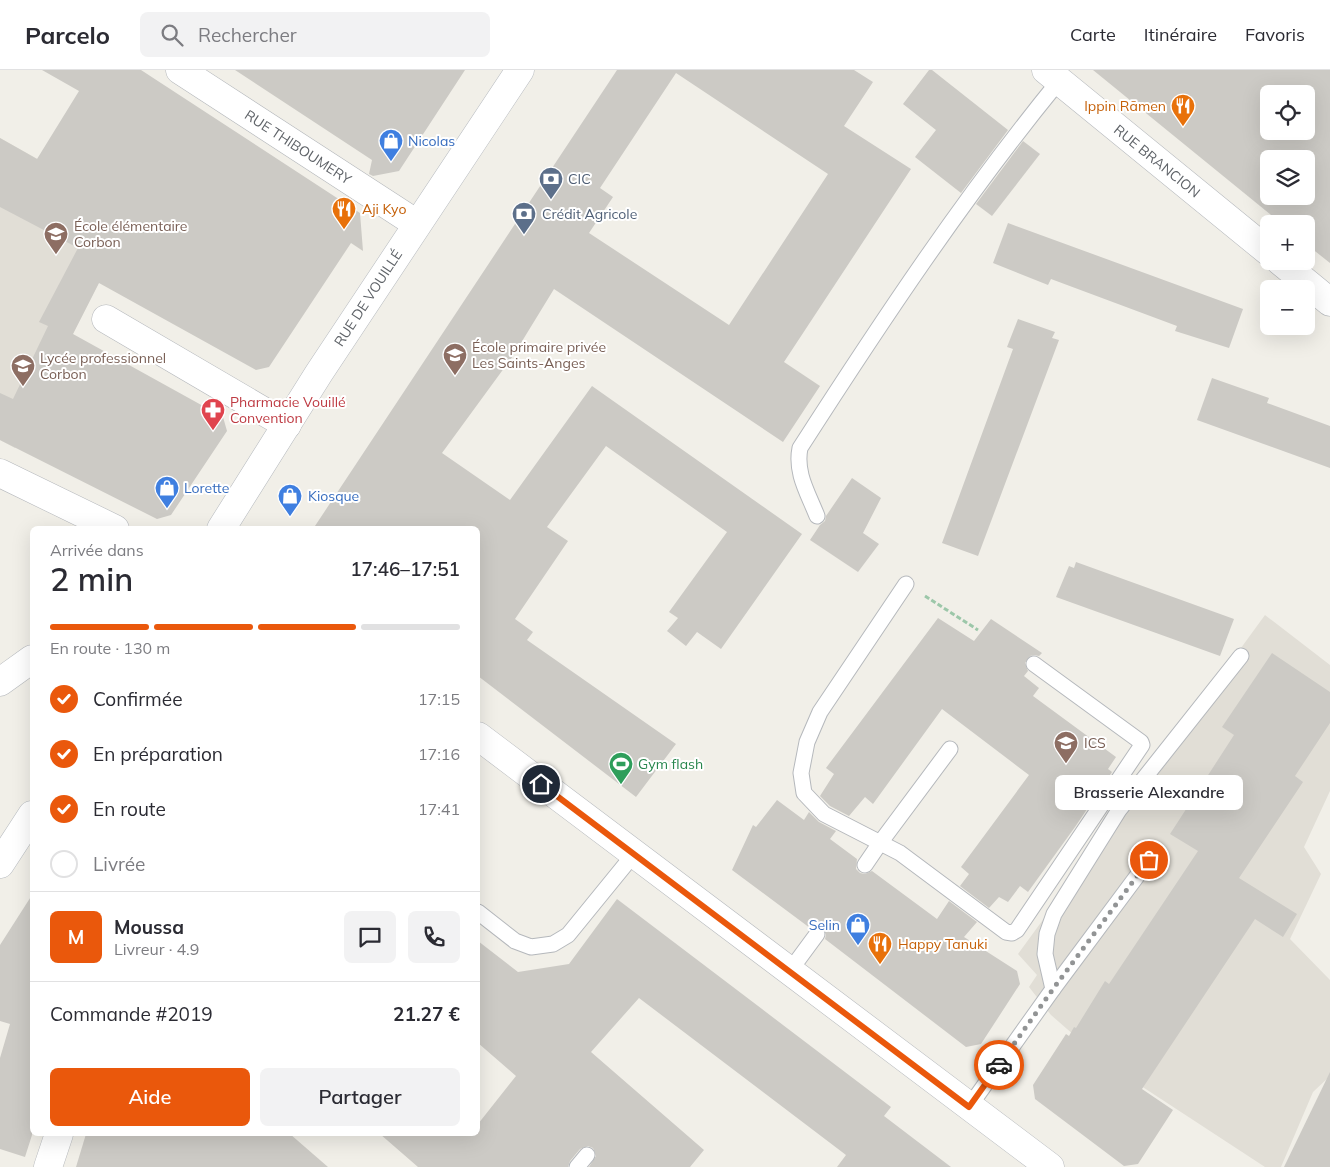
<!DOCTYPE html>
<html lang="fr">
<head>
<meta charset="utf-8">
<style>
  :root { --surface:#fff; --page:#f2f2f3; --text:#2b2b33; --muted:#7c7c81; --line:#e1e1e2; --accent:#ea580c }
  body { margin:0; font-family:Mulish,sans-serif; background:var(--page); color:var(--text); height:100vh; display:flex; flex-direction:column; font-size:19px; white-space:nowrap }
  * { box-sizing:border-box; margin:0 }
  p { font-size:16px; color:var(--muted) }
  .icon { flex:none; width:28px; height:28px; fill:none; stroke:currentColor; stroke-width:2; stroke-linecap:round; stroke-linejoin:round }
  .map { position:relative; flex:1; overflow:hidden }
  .sheet { position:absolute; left:30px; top:456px; width:450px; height:610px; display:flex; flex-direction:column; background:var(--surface); border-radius:8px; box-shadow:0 5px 20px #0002 }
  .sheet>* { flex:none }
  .controls { position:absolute; left:1260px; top:15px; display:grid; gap:10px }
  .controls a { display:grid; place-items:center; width:55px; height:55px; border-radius:8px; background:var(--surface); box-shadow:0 5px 20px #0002; font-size:25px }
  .pin { position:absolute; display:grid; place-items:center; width:42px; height:42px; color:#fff; margin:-21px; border:2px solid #fff; border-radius:50%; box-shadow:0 1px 5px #0007 }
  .courier { position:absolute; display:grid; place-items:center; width:50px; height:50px; margin:-25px; border:4px solid #ea580c; border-radius:50%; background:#fff; color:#222; box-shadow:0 1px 6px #0007 }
  .bubble { position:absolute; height:35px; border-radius:8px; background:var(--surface); box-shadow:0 5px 20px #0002; font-size:16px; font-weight:600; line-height:35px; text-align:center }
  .headline em { font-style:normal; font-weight:600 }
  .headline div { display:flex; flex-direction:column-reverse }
  .headline { display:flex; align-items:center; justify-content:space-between; height:85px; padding:0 20px }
  h1 { font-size:32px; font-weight:600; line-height:38px }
  .bar { display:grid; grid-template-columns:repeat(4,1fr); gap:8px 5px; align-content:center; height:60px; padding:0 20px }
  .bar i { height:6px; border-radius:4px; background:var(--line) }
  .bar .on { background:var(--accent) }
  .bar p { grid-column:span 4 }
  .line { display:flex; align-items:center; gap:12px; padding:0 20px; border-top:1px solid var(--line) }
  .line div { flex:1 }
  .round { display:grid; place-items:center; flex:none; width:52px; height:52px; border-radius:8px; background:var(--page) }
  ol { padding:0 20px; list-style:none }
  li { display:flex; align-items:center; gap:15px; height:55px }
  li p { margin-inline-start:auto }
  li .icon { padding:5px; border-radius:50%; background:var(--accent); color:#fff; stroke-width:4 }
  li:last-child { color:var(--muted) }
  li i { width:28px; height:28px; border:2px solid var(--line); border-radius:50% }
  .button { display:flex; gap:10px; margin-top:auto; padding:10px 20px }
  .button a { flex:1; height:58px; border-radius:8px; background:var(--accent); color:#fff; font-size:20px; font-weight:600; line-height:58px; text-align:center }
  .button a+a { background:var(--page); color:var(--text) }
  header { display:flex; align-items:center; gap:30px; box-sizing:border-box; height:70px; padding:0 25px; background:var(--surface); border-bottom:1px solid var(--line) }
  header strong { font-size:24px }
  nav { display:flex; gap:28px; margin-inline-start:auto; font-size:18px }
  .search { width:350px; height:45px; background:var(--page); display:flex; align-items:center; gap:12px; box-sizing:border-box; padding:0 18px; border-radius:8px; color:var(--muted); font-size:19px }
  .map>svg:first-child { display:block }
  .education { fill:#e1ded6 }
  .building { fill:#cccac5; fill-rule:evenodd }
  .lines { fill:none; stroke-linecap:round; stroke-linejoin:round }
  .service-casing { stroke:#b5b8bc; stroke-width:17 }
  .minor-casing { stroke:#b5b8bc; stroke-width:29 }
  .tertiary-casing { stroke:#b5b8bc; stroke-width:29 }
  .secondary-casing { stroke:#b6babf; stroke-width:29 }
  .path { stroke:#9cc7a9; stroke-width:3; stroke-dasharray:5 2.5; stroke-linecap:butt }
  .service { stroke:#fff; stroke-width:15 }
  .minor { stroke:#fff; stroke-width:28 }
  .tertiary { stroke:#fff; stroke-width:28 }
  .secondary { stroke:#fff; stroke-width:28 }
  .done { stroke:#929495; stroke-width:5; stroke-dasharray:0 9 }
  .route { stroke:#ea580c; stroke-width:6 }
  .labels { text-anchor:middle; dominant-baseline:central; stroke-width:4; stroke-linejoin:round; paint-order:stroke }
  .food-label { font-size:14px; fill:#c56008; stroke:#fff; text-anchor:start }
  .shop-label { font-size:14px; fill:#366cbe; stroke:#fff; text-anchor:start }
  .street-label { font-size:14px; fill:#5f6368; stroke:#fff }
  .service-label { font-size:14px; fill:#4e5e75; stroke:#fff; text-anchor:start }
  .education-label { font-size:14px; fill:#785e54; stroke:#fff; text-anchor:start }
  .health-label { font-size:14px; fill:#be3a42; stroke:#fff; text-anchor:start }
  .leisure-label { font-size:14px; fill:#27864d; stroke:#fff; text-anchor:start }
</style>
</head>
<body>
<header>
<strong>Parcelo</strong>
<div class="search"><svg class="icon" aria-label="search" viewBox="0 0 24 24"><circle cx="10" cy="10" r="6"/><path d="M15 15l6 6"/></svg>Rechercher</div>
<nav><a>Carte</a><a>Itinéraire</a><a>Favoris</a></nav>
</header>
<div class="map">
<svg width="1330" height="1097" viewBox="0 0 1330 1097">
  <rect width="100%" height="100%" fill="#f1efe8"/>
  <g class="education">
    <path d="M0 68 134 143 15 378 0 370Z"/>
    <path d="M1265 545 1330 595V721L1304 777 1321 804 1290 869 1330 910V1006L1313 1022 1281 1097H1265L1106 993 1051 945 1029 917 1037 905 1018 884Z"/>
  </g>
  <g class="building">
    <path d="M42 0H141L360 143 363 181 351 173 269 297 256 300 99 213 73 264 223 347 227 361 171 445 157 449 0 370V323L13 329 48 256 39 252 78 178 0 137V68L37 89 79 21Z"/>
    <path d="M235 0H465L399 101 373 106 369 104 372 90Z"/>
    <path d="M617 0H854L873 12 844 56 911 99 784 292 820 316 783 372 554 219 513 286 442 383 510 430 592 316 802 464 721 579 697 562 686 576 667 561 678 548 669 542 727 462 606 376 547 457 568 471 515 549 533 562 527 570 676 674 636 727 478 606V459H313ZM676 3 828 104 729 255 589 163 613 127 600 118Z"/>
    <path d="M929 0H932L1008 60 961 123 915 87 936 60 903 34Z"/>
    <path d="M1093 0H1330V193L1306 174V154H1282ZM1269 24H1306V61H1269ZM1269 89H1306V126H1269Z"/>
    <path d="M1023 71 1040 84 992 146 976 134Z"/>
    <path d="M1008 153 1243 239 1229 278 1175 261 1177 256 1051 209 1048 215 993 193Z"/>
    <path d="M1018 249 1055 262 1052 268 1059 270 978 486 942 473 1013 279 1007 277Z"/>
    <path d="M1212 308 1269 328 1267 333 1330 356V398L1197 350Z"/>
    <path d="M852 408 881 428 863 463 879 474 858 502 810 470 820 455 825 451 826 446Z"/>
    <path d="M1076 492 1234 549 1220 586 1056 527 1069 496 1074 498Z"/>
    <path d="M938 548 974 571 991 549 1042 583 1039 586 1034 585 1030 586 1025 593 1028 601 1024 606 1039 618 1033 626 1116 687 1108 699 1112 702 1075 757 1028 822 1020 816 1008 832 999 827 989 838 960 816 969 804 961 797 1029 705 942 639 873 734 865 727 849 746 830 736 820 726 834 704 826 698Z"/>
    <path d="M1272 583 1330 622V653L1295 706 1303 712 1239 808 1297 844 1283 867 1255 849 1142 1019 1173 1040 1138 1094 1124 1096 1035 1029 1033 1015 1066 964 1069 966 1074 957 1076 958 1105 911 1109 914 1198 781 1170 764 1234 665 1222 657Z"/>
    <path d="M777 730 804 750 809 742 819 752 836 761 830 769 857 789 856 799 860 803 865 804 872 801 937 849 949 831 977 852 964 867 1017 901 1020 914 981 974 966 977 825 869 826 865 823 857 818 855 810 858 732 800 753 755 756 757Z"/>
    <path d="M32 825V1065L25 1087 0 1079V988L10 954 0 951V875Z"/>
    <path d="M617 829 891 1037 884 1046 951 1097H837L846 1085 639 928 591 982 704 1080 690 1097H589L596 1086 593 1078 588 1076 580 1079 570 1091 568 1097H418L380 1064H478V1054L516 1006 478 973V871L518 902 569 894Z"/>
    <path d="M1330 1002V1097H1284Z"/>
    <path d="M86 1064H290L328 1097H76Z"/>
  </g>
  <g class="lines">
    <defs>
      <g id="service">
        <path d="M817 446C808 423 795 403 800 378 881 252 964 127 1059 11"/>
        <path d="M906 514 820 642 807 672 801 703 804 723 824 744 900 783 1006 862 1012 863 1017 860 1142 675 1141 672 1034 594"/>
        <path d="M865 795 880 773 950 679"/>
        <path d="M478 842 515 871 531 877 553 874 568 865 634 784"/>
        <path d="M789 902 817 864"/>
        <path d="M1053 919 1045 884 1047 864 1054 844 1119 740 1241 586"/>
        <path d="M969 1037 1053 919 1149 790"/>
        <path d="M577 1097 587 1085"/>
      </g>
      <g id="minor">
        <path d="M180 0 417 154"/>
        <path d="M106 249 287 355"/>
        <path d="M0 403 115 459"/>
        <path d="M0 612 32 589"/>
        <path d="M478 666 1050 1097"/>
        <path d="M48 1097 59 1064"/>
      </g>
      <g id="tertiary">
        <path d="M1046 0 1269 182"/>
        <path d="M1280 191 1330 232"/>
      </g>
      <g id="secondary">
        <path d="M221 459 319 303 520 0"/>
        <path d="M0 794 32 745"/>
      </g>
    </defs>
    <use href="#service" class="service-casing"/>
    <use href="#minor" class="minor-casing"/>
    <use href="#tertiary" class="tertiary-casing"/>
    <use href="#secondary" class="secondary-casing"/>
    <path class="path" d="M925 526 978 560"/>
    <use href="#service" class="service"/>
    <use href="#minor" class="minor"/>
    <use href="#tertiary" class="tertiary"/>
    <use href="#secondary" class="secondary"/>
  </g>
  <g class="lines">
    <path class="done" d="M999 995 1053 919 1149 790"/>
    <path class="route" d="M541 714 969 1037 999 995"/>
  </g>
  <defs>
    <symbol id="restaurant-pin" viewBox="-11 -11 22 30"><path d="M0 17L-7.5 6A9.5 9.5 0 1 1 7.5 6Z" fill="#e8710a" stroke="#fff"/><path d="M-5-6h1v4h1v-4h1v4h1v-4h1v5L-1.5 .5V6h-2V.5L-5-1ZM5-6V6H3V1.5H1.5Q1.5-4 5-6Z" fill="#fff"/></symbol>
    <symbol id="shop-pin" viewBox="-11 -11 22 30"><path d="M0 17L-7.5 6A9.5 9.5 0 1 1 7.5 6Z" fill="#3f7fe0" stroke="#fff"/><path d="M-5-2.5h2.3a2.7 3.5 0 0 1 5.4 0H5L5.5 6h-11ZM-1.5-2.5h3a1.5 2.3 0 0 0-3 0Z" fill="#fff"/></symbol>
    <symbol id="bank-pin" viewBox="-11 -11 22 30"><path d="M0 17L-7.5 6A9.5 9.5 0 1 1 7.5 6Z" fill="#5c6f8a" stroke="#fff"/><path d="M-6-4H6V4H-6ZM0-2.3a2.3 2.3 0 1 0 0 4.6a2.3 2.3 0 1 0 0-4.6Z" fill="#fff"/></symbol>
    <symbol id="school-pin" viewBox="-11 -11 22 30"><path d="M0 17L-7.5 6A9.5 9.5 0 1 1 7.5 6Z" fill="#8d6e63" stroke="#fff"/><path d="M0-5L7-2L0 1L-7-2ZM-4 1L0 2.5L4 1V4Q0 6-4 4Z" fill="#fff"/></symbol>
    <symbol id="pharmacy-pin" viewBox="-11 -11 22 30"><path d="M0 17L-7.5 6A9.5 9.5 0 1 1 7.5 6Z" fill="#e0444e" stroke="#fff"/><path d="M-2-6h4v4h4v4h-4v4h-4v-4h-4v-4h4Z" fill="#fff"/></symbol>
    <symbol id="stadium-pin" viewBox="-11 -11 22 30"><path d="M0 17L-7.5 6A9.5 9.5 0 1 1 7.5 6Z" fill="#2e9e5b" stroke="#fff"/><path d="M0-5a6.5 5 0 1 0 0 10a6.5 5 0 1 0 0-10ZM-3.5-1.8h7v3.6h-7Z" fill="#fff"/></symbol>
  </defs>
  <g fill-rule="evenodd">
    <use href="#restaurant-pin" x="1169" y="22" width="28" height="38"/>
    <use href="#shop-pin" x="377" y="57" width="28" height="38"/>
    <use href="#bank-pin" x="537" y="95" width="28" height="38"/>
    <use href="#restaurant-pin" x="330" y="125" width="28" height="38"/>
    <use href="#bank-pin" x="510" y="130" width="28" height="38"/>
    <use href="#school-pin" x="42" y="150" width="28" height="38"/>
    <use href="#school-pin" x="441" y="271" width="28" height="38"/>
    <use href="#school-pin" x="9" y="282" width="28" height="38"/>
    <use href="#pharmacy-pin" x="199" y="326" width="28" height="38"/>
    <use href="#shop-pin" x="153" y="404" width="28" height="38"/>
    <use href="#shop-pin" x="276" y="412" width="28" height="38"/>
    <use href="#school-pin" x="1052" y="659" width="28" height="38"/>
    <use href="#stadium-pin" x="607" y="680" width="28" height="38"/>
    <use href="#shop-pin" x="844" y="841" width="28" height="38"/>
    <use href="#restaurant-pin" x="866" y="860" width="28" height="38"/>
  </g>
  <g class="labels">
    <g class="food-label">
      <text x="1166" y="36" text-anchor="end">Ippin Rāmen</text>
      <text x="362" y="139">Aji Kyo</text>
      <text x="898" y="874">Happy Tanuki</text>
    </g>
    <g class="shop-label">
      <text x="408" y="71">Nicolas</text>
      <text x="184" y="418">Lorette</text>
      <text x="308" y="426">Kiosque</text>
      <text x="840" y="855" text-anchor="end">Selin</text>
    </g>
    <g class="street-label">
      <text transform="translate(298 77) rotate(33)">RUE THIBOUMERY</text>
      <text transform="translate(1157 91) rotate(39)">RUE BRANCION</text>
      <text transform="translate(368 228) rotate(-57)">RUE DE VOUILLÉ</text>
    </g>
    <g class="service-label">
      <text x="568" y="109">CIC</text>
      <text x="542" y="144">Crédit Agricole</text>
    </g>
    <g class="education-label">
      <text x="74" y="156">École élémentaire<tspan x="74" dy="16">Corbon</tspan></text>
      <text x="472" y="277">École primaire privée<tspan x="472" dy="16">Les Saints-Anges</tspan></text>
      <text x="40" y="288">Lycée professionnel<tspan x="40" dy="16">Corbon</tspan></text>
      <text x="1084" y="673">ICS</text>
    </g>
    <g class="health-label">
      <text x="230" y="332">Pharmacie Vouillé<tspan x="230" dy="16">Convention</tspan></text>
    </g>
    <g class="leisure-label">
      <text x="638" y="694">Gym flash</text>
    </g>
  </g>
</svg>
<div class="controls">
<a><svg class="icon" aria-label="locate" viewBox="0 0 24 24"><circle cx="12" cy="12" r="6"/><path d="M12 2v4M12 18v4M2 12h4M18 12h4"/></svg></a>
<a><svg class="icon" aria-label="layers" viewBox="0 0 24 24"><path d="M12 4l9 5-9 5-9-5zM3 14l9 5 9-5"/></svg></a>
<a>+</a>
<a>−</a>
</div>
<div class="pin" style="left:1149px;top:790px;background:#ea580c"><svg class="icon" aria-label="bag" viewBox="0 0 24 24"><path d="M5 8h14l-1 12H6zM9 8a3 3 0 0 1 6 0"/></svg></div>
<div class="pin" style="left:541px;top:714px;background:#1f2937"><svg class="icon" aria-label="home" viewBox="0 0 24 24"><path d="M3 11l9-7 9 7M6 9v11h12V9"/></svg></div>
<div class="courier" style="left:999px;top:995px"><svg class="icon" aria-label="car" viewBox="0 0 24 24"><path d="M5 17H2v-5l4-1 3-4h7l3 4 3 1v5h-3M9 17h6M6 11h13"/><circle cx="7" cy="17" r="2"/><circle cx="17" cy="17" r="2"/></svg></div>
<div class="bubble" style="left:1055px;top:705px;width:188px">Brasserie Alexandre</div>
<section class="sheet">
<div class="headline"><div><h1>2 min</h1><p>Arrivée dans</p></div><em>17:46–17:51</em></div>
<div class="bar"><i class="on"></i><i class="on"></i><i class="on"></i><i></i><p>En route · 130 m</p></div>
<ol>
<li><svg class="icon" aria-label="check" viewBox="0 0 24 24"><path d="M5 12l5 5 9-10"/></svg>Confirmée<p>17:15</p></li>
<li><svg class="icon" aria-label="check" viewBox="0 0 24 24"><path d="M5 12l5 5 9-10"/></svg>En préparation<p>17:16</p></li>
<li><svg class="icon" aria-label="check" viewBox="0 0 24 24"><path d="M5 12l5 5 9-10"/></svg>En route<p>17:41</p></li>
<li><i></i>Livrée</li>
</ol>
<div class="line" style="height:90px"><b class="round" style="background:var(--accent);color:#fff">M</b><div><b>Moussa</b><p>Livreur · 4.9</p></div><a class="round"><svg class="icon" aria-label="chat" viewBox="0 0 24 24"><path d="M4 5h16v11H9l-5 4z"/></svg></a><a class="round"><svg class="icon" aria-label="phone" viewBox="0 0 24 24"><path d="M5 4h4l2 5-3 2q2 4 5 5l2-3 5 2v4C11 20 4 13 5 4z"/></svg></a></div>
<div class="line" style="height:65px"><div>Commande #2019</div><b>21.27 €</b></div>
<div class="button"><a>Aide</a><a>Partager</a></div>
</section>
</div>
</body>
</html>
